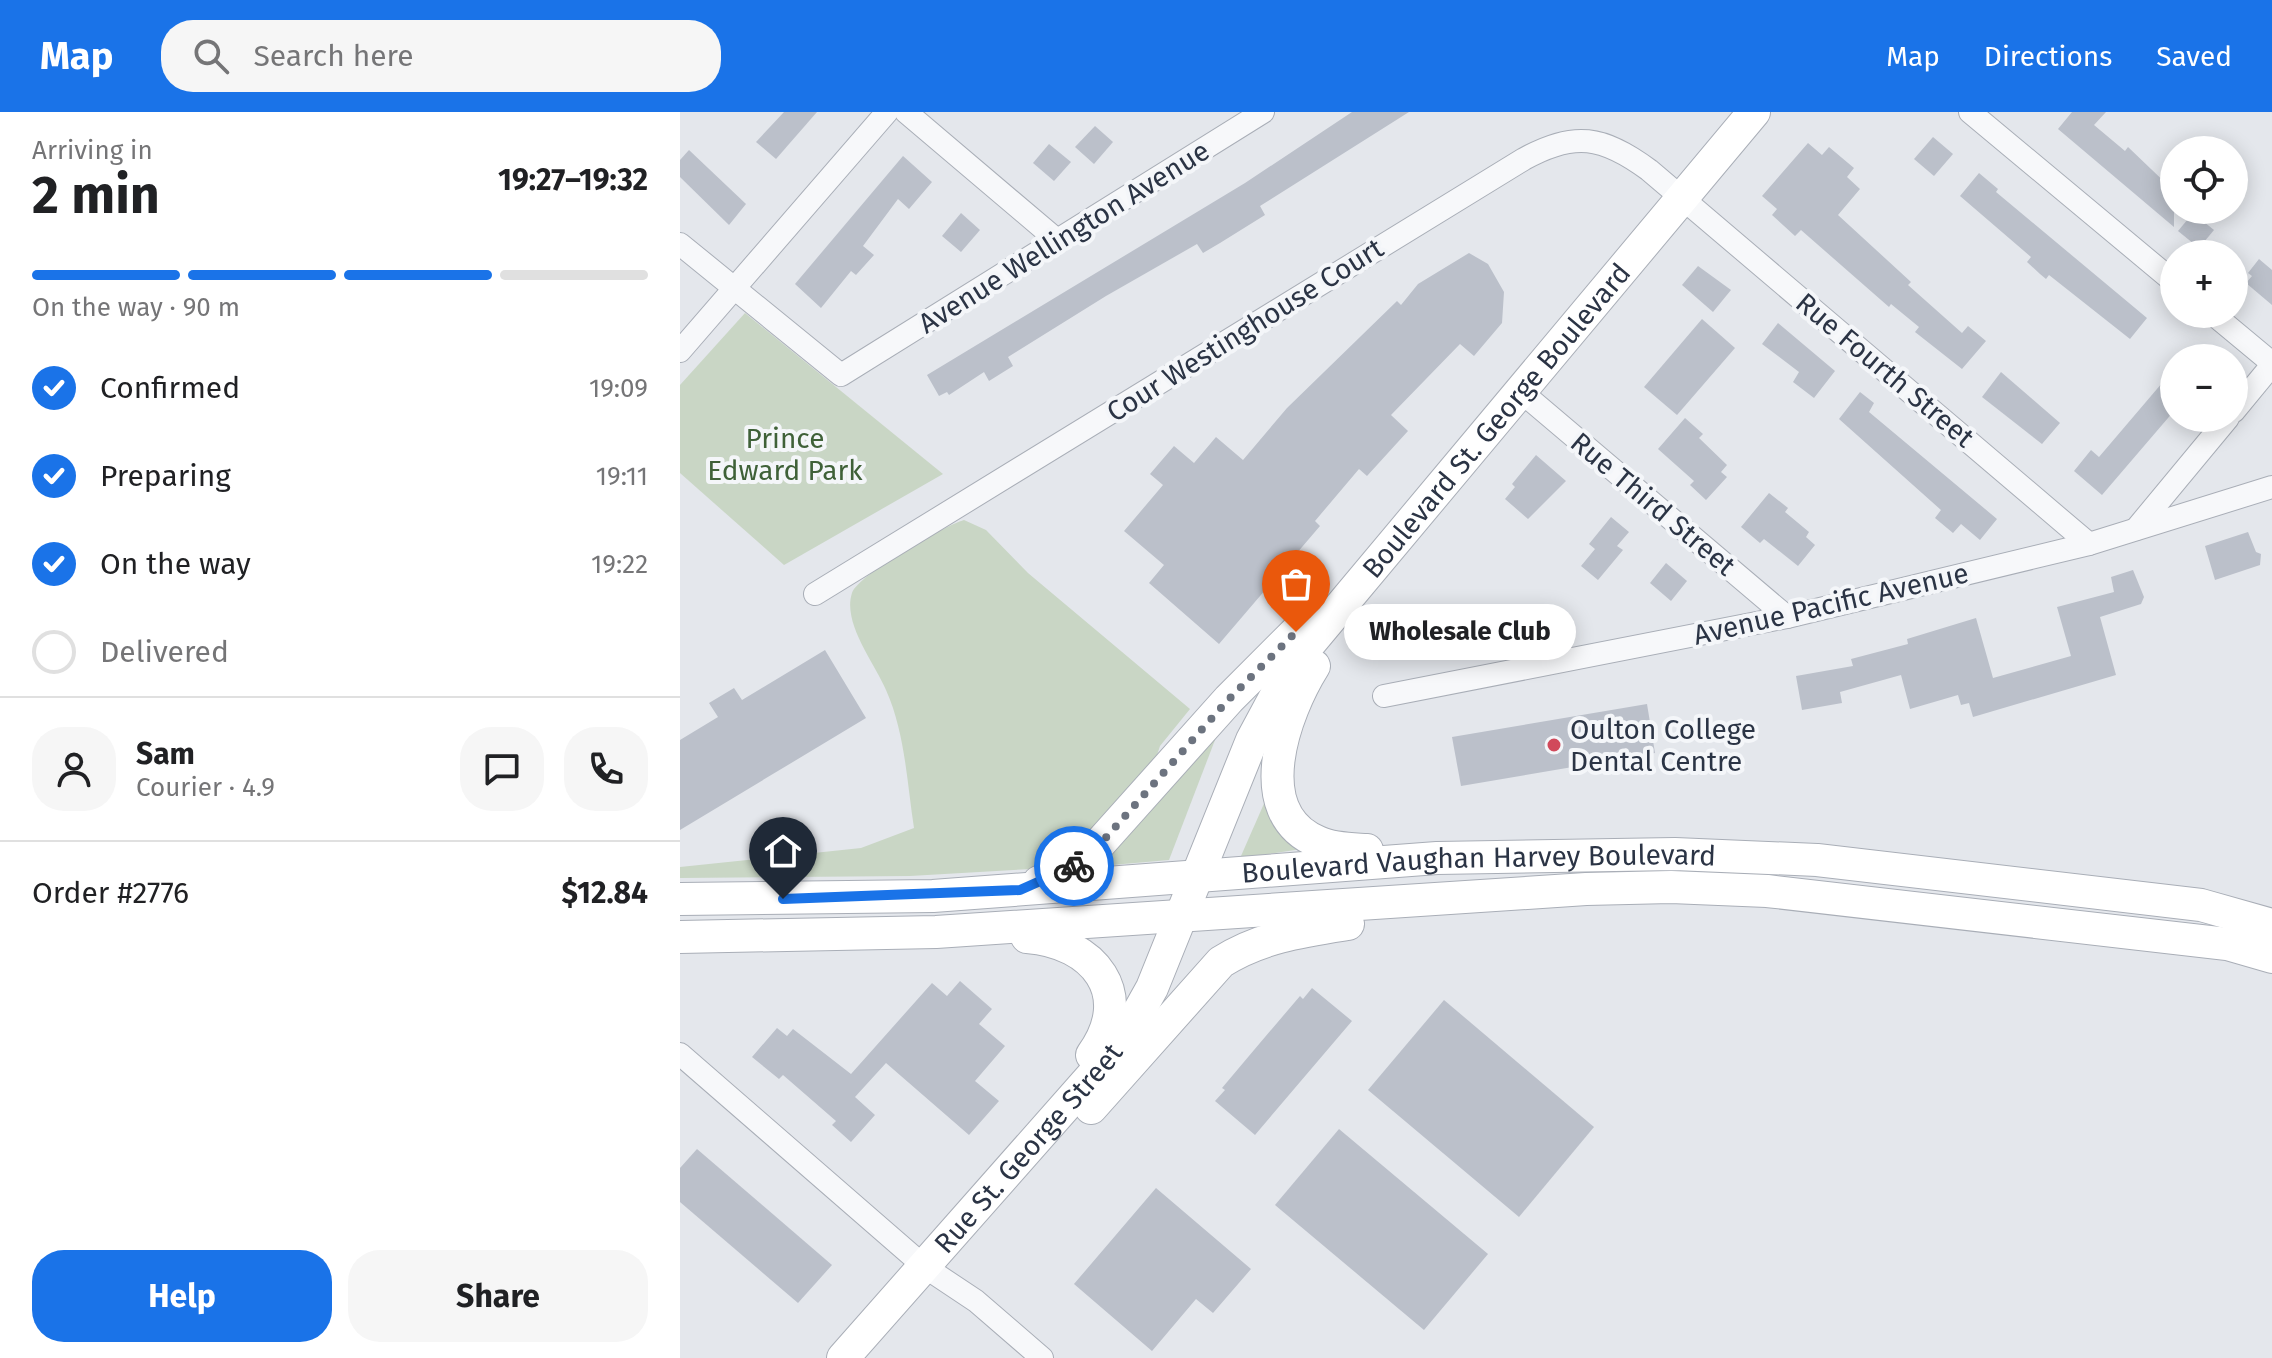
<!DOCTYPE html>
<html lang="en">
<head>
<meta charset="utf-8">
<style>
  :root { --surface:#fff; --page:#f6f6f6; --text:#202124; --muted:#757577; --line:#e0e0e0; --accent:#1a73e8 }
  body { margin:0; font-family:"Fira Sans",sans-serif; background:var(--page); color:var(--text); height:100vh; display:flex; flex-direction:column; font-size:30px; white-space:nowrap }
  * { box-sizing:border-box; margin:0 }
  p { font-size:26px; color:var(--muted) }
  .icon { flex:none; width:44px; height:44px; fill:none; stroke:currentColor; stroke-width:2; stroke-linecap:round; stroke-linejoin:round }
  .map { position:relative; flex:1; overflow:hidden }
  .side { display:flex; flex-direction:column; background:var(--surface); width:680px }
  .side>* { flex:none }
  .controls { position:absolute; left:1480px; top:24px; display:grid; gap:16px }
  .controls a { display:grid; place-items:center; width:88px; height:88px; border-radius:50%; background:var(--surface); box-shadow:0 4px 20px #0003; font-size:40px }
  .pin { position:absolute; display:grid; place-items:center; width:68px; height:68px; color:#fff; margin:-82px -34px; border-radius:50% 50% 50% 0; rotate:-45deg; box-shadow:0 0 8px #0007 }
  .pin .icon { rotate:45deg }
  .courier { position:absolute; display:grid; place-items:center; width:80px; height:80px; margin:-40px; border:6px solid #1a73e8; border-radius:50%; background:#fff; color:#222; box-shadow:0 2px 10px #0007 }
  .bubble { position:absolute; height:56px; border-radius:28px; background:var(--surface); box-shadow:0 4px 20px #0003; font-size:26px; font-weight:700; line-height:56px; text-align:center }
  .summary em { font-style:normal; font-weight:700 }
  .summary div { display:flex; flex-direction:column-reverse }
  .summary { display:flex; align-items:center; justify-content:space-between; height:136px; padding:0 32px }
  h1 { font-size:52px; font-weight:700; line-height:60px }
  .bar { display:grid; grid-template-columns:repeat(4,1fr); gap:12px 8px; align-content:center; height:96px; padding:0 32px }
  .bar i { height:10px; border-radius:6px; background:var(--line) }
  .bar .current { background:var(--accent) }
  .bar p { grid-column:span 4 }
  .line { display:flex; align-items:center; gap:20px; padding:0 32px; border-top:2px solid var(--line) }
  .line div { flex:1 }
  .round { display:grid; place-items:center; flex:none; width:84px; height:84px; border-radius:32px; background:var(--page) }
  ol { padding:0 32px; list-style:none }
  li { display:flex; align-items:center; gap:24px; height:88px }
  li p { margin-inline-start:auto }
  li .icon { padding:8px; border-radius:50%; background:var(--accent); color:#fff; stroke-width:4 }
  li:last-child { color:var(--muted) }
  li i { width:44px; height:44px; border:4px solid var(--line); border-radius:50% }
  .cta { display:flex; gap:16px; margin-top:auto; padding:16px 32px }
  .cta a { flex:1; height:92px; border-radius:32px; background:var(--accent); color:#fff; font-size:32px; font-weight:700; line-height:92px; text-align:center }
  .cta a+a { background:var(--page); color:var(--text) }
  header { display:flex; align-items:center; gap:48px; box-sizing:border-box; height:112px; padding:0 40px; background:var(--accent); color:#fff }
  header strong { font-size:38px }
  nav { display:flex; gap:44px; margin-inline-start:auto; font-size:28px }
  .search { width:560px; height:72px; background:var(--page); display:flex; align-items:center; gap:20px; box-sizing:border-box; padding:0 28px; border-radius:32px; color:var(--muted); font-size:30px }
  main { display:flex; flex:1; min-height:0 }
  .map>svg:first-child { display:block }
  .green { fill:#c9d6c5 }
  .building { fill:#bbc0ca }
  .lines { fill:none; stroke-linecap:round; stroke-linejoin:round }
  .street-casing { stroke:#a9aeb7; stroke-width:24 }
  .secondary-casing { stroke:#a9aeb7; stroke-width:34 }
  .street { stroke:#f7f8fa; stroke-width:22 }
  .secondary { stroke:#fff; stroke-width:32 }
  .done { stroke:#6c737f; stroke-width:8; stroke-dasharray:0 14.4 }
  .route { stroke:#1a73e8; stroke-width:10 }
  .poi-dot { fill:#d1495b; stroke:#f4f6f9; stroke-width:3 }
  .labels { text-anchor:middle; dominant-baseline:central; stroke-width:8; stroke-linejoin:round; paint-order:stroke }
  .street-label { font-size:28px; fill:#2b3445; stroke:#f4f6f9 }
  .park-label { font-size:28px; fill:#3f6138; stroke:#f4f6f9 }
  .poi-label { font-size:28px; fill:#2b3445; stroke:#f4f6f9; text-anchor:start }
</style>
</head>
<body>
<header>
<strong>Map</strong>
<div class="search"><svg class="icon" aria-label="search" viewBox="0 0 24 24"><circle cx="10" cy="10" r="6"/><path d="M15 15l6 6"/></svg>Search here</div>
<nav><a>Map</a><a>Directions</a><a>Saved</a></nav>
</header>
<main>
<section class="side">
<div class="summary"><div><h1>2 min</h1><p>Arriving in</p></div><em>19:27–19:32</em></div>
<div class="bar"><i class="current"></i><i class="current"></i><i class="current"></i><i></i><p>On the way · 90 m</p></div>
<ol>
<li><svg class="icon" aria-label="check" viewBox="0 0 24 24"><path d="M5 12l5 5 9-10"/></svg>Confirmed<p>19:09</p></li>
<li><svg class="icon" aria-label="check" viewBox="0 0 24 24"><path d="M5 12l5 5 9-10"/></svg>Preparing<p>19:11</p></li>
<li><svg class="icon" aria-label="check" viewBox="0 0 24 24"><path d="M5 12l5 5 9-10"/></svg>On the way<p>19:22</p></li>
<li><i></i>Delivered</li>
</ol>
<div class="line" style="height:144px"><a class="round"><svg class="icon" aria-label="person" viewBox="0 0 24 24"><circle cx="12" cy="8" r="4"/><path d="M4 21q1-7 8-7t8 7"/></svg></a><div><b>Sam</b><p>Courier · 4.9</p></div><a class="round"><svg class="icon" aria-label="chat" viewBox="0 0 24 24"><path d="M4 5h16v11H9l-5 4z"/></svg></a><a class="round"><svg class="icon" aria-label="phone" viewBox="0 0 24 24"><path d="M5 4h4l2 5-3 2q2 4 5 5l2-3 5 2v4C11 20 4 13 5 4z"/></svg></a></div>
<div class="line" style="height:104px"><div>Order #2776</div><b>$12.84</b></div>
<div class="cta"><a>Help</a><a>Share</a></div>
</section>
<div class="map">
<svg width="1592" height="1246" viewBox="0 0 1592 1246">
  <rect width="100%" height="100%" fill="#e4e7ec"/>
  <g class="green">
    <path d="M65 201 263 362 104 453 0 361V273Z"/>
    <path d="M284 408 306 418 348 461 510 597 480 634 476 646 404 730 370 751 351 757 230 764 0 766V755L181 736 234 716C227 671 225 620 206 578 195 552 162 511 172 481 179 462 264 414 284 408Z"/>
    <path d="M530 624 535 628 489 748 432 753 423 745Z"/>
    <path d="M586 687 622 737 561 746V744Z"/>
  </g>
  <g class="building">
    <path d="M104 0H137L96 47 76 30Z"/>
    <path d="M672 0H729L580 94 585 103 540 131 523 141 517 132 426 184 328 245 333 254 309 269 304 260 269 283 267 280 259 284 247 263 565 71Z"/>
    <path d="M1392 0H1426L1414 13 1445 39 1448 35 1494 79V115L1378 17Z"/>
    <path d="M415 14 433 30 414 52 395 35Z"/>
    <path d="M1253 25 1273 42 1254 64 1234 47Z"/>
    <path d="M1128 31 1142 43 1149 35 1174 56 1167 65 1180 77 1158 103 1231 170 1228 173 1282 221 1288 214 1306 229 1282 257 1235 220 1239 215 1211 192 1209 195 1121 118 1115 124 1092 103 1097 97 1082 84Z"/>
    <path d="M369 32 391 50 374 69 353 51Z"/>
    <path d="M9 38 66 92 49 113 0 65V48Z"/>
    <path d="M223 44 252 70 229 97 218 87 183 134 194 143 176 163 171 159 141 196 115 172Z"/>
    <path d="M1299 61 1318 77 1316 80 1467 206 1450 227 1369 163 1366 167 1360 162 1347 150 1351 145 1280 84Z"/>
    <path d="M281 101 300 118 281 140 262 124Z"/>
    <path d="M1513 101 1534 118 1519 136 1498 119Z"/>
    <path d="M789 141 808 152 824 180 822 211 794 244 780 232 711 303 728 319 687 364 679 357 635 409 640 414 539 532 469 471 484 453 444 419 483 373 470 362 494 334 514 351 536 325 563 348 607 296 717 189 721 193 738 172Z"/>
    <path d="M1579 147 1592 158V193L1566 171 1572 164 1568 161Z"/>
    <path d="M1018 154 1051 178 1033 200 1002 173Z"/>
    <path d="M1022 207 1055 236 997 303 964 275Z"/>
    <path d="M1098 211 1155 259 1134 286 1113 270 1119 260 1082 232Z"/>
    <path d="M1494 257V299L1422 383 1394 359 1411 338 1419 345Z"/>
    <path d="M1321 260 1380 311 1362 332 1302 285Z"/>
    <path d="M1180 280 1194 291 1189 300 1317 407 1300 428 1281 412 1273 421 1255 406 1261 398 1159 307Z"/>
    <path d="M1005 306 1023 322 1019 326 1047 353 1041 360 1047 365 1026 388 1010 373 1014 369 978 337Z"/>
    <path d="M856 343 886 369 848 407 825 387 835 375 832 372Z"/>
    <path d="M1089 381 1108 396 1105 400 1129 420 1126 425 1135 433 1118 454 1084 427 1080 431 1061 415Z"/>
    <path d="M931 405 949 420 937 434 943 438 918 468 901 454 915 437 909 432Z"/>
    <path d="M1568 420 1576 440 1581 442 1580 453 1535 468 1525 434Z"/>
    <path d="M986 451 1007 469 991 489 970 471Z"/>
    <path d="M1453 458 1464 485 1461 492 1420 505 1436 563 1293 605 1289 591 1281 593 1278 583 1230 597 1221 563 1160 580 1162 591 1122 598 1116 564 1173 554 1171 547 1228 532 1227 527 1296 506 1313 566 1391 544 1377 495 1434 480 1431 465Z"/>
    <path d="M145 538 186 606 0 718V628L38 605 29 591 54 576 62 588Z"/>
    <path d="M967 592 975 641 781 674 772 625Z"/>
    <path d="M280 869 312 897 299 912 325 934 295 969 319 989 289 1023 206 951 175 985 195 1003 171 1030 152 1013 156 1009 103 963 99 967 72 945 97 916 107 924 113 917 171 962 252 871 267 884Z"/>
    <path d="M632 876 672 909 575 1023 535 989 545 978 542 976 574 938 620 884 623 887Z"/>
    <path d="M764 888 914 1015 839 1105 688 978Z"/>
    <path d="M659 1017 808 1142 744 1218 595 1093Z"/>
    <path d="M17 1037 152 1153 118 1191 0 1090V1056Z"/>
    <path d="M476 1076 571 1157 533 1201 516 1187 472 1239 394 1172Z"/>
  </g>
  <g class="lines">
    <defs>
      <g id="street">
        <path d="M226 0 378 129"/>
        <path d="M1290 0 1494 170"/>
        <path d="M0 132 161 263 583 0"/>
        <path d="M1533 202 1592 251"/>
        <path d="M0 239 207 0"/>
        <path d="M839 278 1107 505"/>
        <path d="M1554 299 1592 253"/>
        <path d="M1456 417 1548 306"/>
        <path d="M135 482 844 47C894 19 923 24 969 58L1409 432"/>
        <path d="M704 584 1107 505 1409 432 1592 375"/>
        <path d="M0 942 245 1155 296 1189 362 1246"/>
      </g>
      <g id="secondary">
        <path d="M634 554C605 600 567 701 638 730 652 737 671 737 687 738"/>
        <path d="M359 770 391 756 413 739 549 587 619 517"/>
        <path id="s1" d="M0 787 253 784 757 746 995 742 1137 748 1521 793 1592 813"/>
        <path d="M0 825 256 820 906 777 991 775 1087 779 1547 832 1592 845"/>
        <path d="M347 825C414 830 456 882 412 943"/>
        <path d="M411 996 541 850C580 825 623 819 668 812"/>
        <path id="s2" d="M163 1246 427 947 453 910 472 876 572 628 614 550 1074 0"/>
      </g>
    </defs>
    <use href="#street" class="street-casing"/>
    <use href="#secondary" class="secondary-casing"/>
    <use href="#street" class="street"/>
    <use href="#secondary" class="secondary"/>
  </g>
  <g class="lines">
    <path class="done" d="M394 754 422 730 549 587 616 520"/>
    <path class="route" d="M103 787 340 778 394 754"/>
  </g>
  <circle class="poi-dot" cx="874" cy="633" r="8"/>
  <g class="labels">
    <g class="street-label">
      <text transform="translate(384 125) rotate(-32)">Avenue Wellington Avenue</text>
      <text transform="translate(565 218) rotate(-32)">Cour Westinghouse Court</text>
      <text transform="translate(1205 258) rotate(40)">Rue Fourth Street</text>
      <text stroke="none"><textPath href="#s2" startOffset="1154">Boulevard St. George Boulevard</textPath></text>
      <text transform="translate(973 392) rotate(40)">Rue Third Street</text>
      <text transform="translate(1151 492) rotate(-13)">Avenue Pacific Avenue</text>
      <text stroke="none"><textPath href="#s1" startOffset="800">Boulevard Vaughan Harvey Boulevard</textPath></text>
      <text stroke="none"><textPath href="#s2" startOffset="280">Rue St. George Street</textPath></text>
    </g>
    <g class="park-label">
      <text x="105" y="326">Prince<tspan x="105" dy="32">Edward Park</tspan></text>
    </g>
    <g class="poi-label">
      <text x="890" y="617">Oulton College<tspan x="890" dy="32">Dental Centre</tspan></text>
    </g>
  </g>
</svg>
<div class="controls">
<a><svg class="icon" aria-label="locate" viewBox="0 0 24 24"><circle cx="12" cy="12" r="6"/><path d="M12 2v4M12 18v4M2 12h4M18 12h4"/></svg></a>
<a>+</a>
<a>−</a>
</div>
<div class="pin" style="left:616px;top:520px;background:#ea580c"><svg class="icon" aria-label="bag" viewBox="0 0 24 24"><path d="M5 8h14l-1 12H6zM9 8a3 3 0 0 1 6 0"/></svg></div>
<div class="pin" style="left:103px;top:787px;background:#1f2937"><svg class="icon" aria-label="home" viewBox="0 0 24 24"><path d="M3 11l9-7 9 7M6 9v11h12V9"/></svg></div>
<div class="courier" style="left:394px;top:754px"><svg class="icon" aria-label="bike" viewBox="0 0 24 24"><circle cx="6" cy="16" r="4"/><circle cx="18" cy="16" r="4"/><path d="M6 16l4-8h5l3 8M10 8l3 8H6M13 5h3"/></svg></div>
<div class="bubble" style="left:664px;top:492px;width:232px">Wholesale Club</div>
</div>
</main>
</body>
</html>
